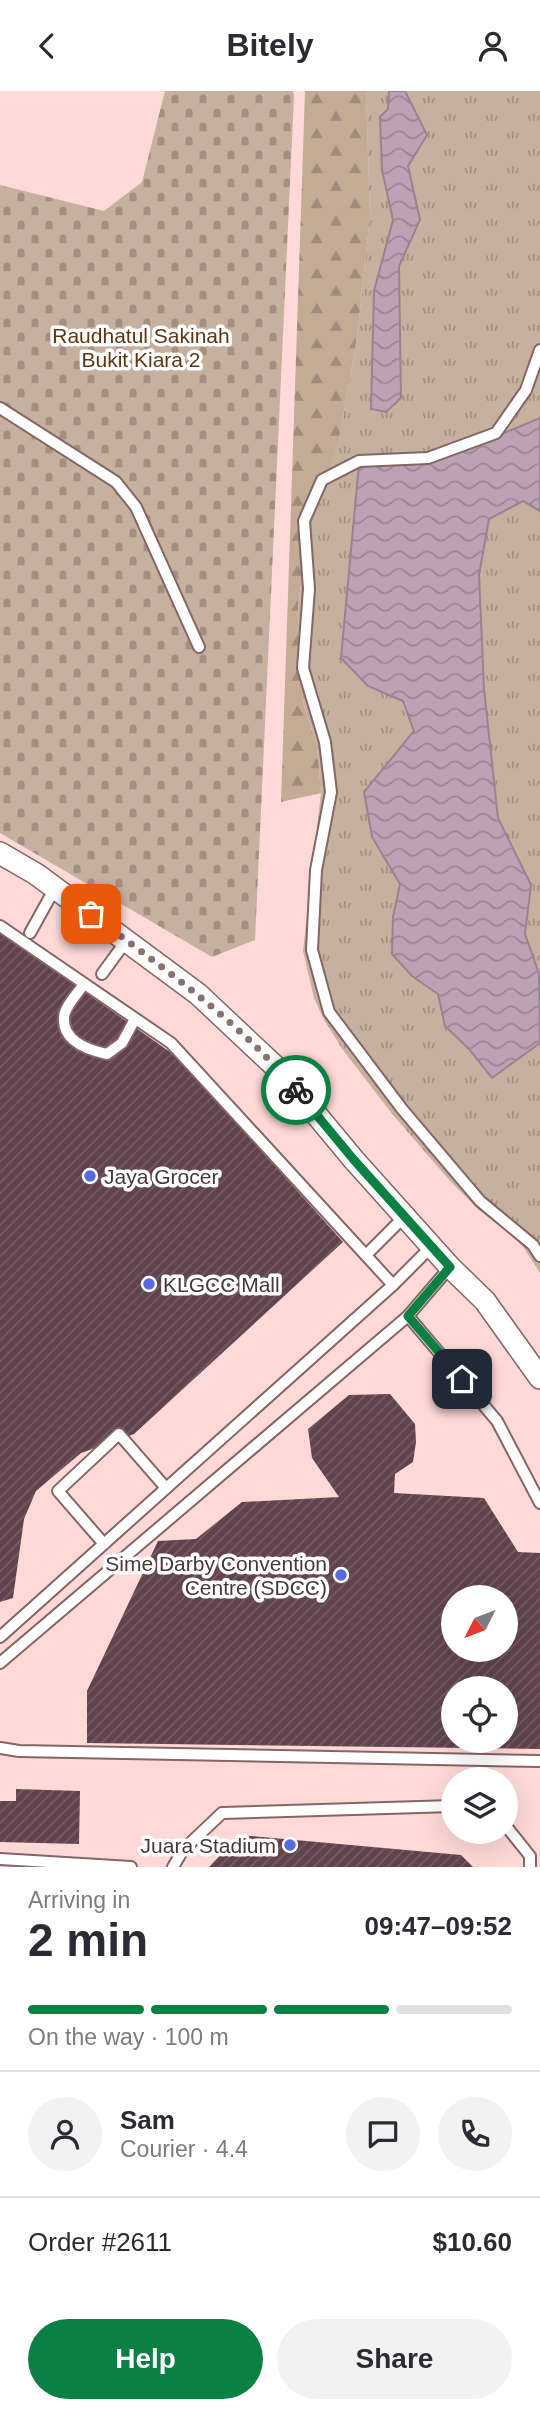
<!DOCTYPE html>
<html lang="en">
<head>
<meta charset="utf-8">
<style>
  :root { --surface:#fff; --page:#f2f2f3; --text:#2b2b33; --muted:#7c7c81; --line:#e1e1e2; --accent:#0b8043 }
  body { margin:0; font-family:Helvetica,sans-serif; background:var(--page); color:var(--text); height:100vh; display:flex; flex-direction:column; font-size:26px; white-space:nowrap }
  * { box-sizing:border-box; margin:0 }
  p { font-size:23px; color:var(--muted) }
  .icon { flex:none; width:38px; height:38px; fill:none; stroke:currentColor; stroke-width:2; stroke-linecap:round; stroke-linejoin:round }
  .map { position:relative; height:1776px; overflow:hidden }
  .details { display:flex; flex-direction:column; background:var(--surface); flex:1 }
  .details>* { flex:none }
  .needle { width:46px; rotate:228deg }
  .fabs { position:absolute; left:441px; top:1494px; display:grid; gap:14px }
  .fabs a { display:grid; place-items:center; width:77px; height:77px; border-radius:50%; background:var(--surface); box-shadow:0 7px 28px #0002; font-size:35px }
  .pin { position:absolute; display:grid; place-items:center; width:60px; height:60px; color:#fff; margin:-30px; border-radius:14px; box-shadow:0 4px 10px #0006 }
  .courier { position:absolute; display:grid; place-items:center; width:70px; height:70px; margin:-35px; border:5px solid #0b8043; border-radius:50%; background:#fff; color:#222; box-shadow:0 2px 9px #0007 }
  .headline em { font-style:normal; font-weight:600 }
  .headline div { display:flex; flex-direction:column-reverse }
  .headline { display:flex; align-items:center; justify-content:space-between; height:119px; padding:0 28px }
  h1 { font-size:46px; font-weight:600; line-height:52px }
  .bar { display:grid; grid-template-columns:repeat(4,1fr); gap:10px 7px; align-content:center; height:84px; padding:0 28px }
  .bar i { height:9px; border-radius:5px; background:var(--line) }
  .bar .active { background:var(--accent) }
  .bar p { grid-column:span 4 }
  .line { display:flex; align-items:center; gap:18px; padding:0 28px; border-top:2px solid var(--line) }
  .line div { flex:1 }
  .round { display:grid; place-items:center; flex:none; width:74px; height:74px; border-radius:37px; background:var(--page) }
  .cta { display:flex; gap:14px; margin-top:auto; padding:14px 28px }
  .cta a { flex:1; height:80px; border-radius:42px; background:var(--accent); color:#fff; font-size:28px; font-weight:600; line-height:80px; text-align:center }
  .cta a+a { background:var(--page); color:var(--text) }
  header { display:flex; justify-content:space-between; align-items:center; height:91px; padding:0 28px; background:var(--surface); font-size:32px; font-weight:600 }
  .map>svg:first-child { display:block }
  .grass { fill:url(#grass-tufts) }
  .forest { fill:url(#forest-firs) }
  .cemetery { fill:url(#cemetery-stones) }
  .water { fill:url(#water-waves); stroke:#9a8290; stroke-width:2 }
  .building { fill:url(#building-hatch); fill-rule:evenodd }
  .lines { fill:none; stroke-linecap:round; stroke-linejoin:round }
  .lane-casing { stroke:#856565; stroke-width:14 }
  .street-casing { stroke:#856565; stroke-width:24 }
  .lane { stroke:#fff; stroke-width:10 }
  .street { stroke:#fff; stroke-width:21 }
  .done { stroke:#877171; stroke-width:7; stroke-dasharray:0 12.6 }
  .route { stroke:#0b8043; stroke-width:9 }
  .poi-dot { fill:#586ae0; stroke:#fff; stroke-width:2.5 }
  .labels { text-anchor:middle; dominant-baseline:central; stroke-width:7; stroke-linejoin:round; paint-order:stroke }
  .park-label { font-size:21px; fill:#5d3714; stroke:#fff }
  .poi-label { font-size:21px; fill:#473939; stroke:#fff; text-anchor:start }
</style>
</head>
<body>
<header><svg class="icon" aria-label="back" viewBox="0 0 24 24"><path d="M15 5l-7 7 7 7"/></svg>Bitely<svg class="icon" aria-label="person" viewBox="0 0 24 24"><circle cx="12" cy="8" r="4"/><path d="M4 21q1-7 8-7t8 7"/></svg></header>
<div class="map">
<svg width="540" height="1776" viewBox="0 0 540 1776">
  <defs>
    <pattern id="grass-tufts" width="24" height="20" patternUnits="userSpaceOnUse" patternTransform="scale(1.75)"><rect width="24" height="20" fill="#c6b09e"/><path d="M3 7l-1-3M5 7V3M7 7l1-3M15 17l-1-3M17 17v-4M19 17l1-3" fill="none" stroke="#a39082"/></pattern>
    <pattern id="forest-firs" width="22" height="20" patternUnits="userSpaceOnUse" patternTransform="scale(1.75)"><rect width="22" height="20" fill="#c4ab96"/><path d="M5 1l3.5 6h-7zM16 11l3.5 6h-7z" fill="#a18c7b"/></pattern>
    <pattern id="cemetery-stones" width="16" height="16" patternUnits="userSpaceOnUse" patternTransform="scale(1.75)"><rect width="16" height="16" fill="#c6b09e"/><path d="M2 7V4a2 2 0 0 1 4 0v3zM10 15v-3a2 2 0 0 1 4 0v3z" fill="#a39082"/></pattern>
    <pattern id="water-waves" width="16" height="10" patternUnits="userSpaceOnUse" patternTransform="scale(1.75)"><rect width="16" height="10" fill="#bda2b5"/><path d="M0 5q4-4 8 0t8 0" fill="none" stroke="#9b8594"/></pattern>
    <pattern id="building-hatch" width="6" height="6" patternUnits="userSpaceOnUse" patternTransform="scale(1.75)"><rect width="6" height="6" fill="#60434d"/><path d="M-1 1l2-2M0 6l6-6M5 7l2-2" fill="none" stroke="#755d65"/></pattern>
  </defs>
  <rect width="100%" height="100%" fill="#fed9d8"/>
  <path class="grass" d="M366 0H540V1182L524 1157 513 1145 479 1119 451 1091 393 1024 343 959 324 929 314 907 303 860 321 702 317 655 304 615 299 576 298 515 312 414 339 348 357 246 370 126Z"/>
  <path class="forest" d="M305 0H366L370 126 357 246 339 348 326 386 312 414 298 515 299 576 304 615 317 655 321 702 281 711Z"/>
  <path class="cemetery" d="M165 0H293L294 5 255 849 212 866 0 742V94L104 120 142 91Z"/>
  <g class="water">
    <path d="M389 0H405L427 44 408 75 420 129 399 175 401 307 386 321 371 318 374 200 393 129 382 79 380 26 388 18Z"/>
    <path d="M540 327V420L523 410 489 428 479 484 484 598 498 727 531 794 525 843 539 883 540 952 492 987 469 958 445 935 438 903 412 885 392 863 393 826 400 793 372 746 364 701 414 640 403 610 368 595 341 567 359 373 439 369Z"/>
  </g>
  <g class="building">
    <path d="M0 841 177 966 343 1151 134 1343 81 1362 36 1400 24 1428 13 1507 0 1511Z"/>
    <path d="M390 1303 415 1333 416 1351 413 1371 395 1383 394 1402 484 1407 518 1461 540 1462V1658L87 1652V1600L158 1450 196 1448 242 1411 339 1406 312 1367 308 1338 349 1304ZM453 1507H506V1559H453ZM453 1598H506V1650H453Z"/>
    <path d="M16 1698 80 1700 79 1753 0 1751V1710H16Z"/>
    <path d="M239 1744 461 1764 473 1776H209Z"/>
  </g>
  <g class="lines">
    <defs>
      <g id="lane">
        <path d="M540 259 526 299 496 342 428 367 359 370 322 389 304 430 309 498 303 577 325 651 331 701 316 779 312 859 329 921 402 1018 480 1110 533 1154 540 1165"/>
        <path d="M0 317 116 391 136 416 199 556"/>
        <path d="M0 835 171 952 393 1194"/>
        <path d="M30 842 55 797"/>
        <path d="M102 883 126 850"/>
        <path d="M84 893C78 902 65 915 64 926 62 950 88 959 107 963L122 952 135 928"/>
        <path d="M367 1163 405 1125"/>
        <path d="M408 1225 497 1330 540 1412"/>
        <path d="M104 1453 58 1400 119 1343 166 1397"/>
        <path d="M0 1546 393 1194 432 1155"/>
        <path d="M0 1572 408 1225 450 1176"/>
        <path d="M0 1657 19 1660 540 1670"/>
        <path d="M506 1735 530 1765V1776"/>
        <path d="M0 1768 131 1776"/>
        <path d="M173 1776 183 1759 222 1722 453 1715"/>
      </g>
      <path id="street" d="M0 762 36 783 198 903 281 981 354 1069 450 1176 485 1210 540 1287"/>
    </defs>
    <use href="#lane" class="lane-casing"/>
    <use href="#street" class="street-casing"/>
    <use href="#lane" class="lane"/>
    <use href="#street" class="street"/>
  </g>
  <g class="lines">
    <path class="done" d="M91 823C163 877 238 929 296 999"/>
    <path class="route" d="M296 999 354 1069 450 1176 408 1225 462 1288"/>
  </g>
  <g class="poi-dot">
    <circle cx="90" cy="1085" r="7"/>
    <circle cx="149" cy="1193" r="7"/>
    <circle cx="341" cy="1484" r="7"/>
    <circle cx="290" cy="1754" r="7"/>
  </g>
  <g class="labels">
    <g class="park-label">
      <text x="141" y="244">Raudhatul Sakinah<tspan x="141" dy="24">Bukit Kiara 2</tspan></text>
    </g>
    <g class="poi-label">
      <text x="104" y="1085">Jaya Grocer</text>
      <text x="163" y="1193">KLGCC Mall</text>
      <text x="327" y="1472" text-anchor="end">Sime Darby Convention<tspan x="327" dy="24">Centre (SDCC)</tspan></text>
      <text x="276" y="1754" text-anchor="end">Juara Stadium</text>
    </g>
  </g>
</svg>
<div class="fabs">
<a><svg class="needle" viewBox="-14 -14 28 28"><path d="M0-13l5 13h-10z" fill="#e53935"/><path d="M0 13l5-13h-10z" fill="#7c7c81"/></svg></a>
<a><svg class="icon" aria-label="locate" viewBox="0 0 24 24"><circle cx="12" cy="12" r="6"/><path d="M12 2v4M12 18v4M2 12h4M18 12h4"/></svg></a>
<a><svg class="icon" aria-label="layers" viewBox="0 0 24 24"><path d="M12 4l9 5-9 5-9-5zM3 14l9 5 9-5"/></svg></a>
</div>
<div class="pin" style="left:91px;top:823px;background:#ea580c"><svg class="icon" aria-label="bag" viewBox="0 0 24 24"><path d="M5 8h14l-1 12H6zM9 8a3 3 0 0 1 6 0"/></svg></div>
<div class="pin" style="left:462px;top:1288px;background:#1f2937"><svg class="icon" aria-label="home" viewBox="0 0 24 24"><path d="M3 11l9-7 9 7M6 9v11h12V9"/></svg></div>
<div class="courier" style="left:296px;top:999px"><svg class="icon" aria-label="bike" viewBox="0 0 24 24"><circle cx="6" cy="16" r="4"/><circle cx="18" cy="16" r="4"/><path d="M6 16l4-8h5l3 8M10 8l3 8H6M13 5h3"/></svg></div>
</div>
<section class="details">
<div class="headline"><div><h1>2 min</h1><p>Arriving in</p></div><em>09:47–09:52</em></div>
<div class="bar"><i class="active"></i><i class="active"></i><i class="active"></i><i></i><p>On the way · 100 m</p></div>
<div class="line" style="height:126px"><a class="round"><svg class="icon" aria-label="person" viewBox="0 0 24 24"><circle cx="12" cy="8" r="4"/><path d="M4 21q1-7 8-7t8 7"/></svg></a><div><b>Sam</b><p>Courier · 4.4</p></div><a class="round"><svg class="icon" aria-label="chat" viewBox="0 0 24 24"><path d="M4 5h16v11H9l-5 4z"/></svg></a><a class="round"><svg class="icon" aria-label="phone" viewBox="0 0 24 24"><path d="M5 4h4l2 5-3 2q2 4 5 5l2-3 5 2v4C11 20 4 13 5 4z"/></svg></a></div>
<div class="line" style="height:91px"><div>Order #2611</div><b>$10.60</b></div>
<div class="cta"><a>Help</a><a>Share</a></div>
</section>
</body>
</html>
